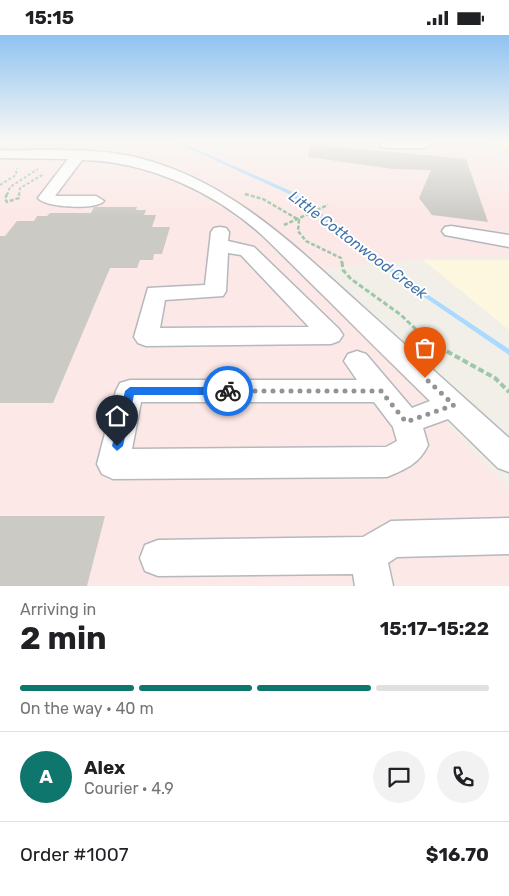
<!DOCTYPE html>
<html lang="en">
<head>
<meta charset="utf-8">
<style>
  :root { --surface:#fff; --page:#f2f2f2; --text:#202124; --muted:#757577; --line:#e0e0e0; --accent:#0f766e }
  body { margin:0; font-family:Rubik,sans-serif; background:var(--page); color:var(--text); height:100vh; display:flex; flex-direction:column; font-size:19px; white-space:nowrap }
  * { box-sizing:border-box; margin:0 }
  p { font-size:16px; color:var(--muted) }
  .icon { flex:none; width:28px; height:28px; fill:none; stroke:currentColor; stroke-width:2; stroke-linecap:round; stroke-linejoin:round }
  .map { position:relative; height:551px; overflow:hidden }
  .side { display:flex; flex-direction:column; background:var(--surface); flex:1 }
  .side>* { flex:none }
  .pin { position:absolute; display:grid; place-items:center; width:42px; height:42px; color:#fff; margin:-51px -21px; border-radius:50% 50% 50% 0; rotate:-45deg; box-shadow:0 0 5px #0007 }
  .pin .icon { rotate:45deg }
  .courier { position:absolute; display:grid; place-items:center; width:50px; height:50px; margin:-25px; border:4px solid #1a73e8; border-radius:50%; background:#fff; color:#222; box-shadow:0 1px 6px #0007 }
  .head em { font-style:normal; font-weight:700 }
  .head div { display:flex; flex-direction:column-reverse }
  .head { display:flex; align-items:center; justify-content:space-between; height:85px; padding:0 20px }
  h1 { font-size:32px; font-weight:700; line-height:38px }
  .bar { display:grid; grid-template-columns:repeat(4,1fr); gap:8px 5px; align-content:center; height:60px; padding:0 20px }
  .bar i { height:6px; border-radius:4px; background:var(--line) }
  .bar .selected { background:var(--accent) }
  .bar p { grid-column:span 4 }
  .line { display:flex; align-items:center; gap:12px; padding:0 20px; border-top:1px solid var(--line) }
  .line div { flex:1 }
  .round { display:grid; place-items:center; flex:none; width:52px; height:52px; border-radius:26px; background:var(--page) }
  .status { display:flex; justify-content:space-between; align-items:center; height:35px; padding:0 25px; background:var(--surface); direction:ltr }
  .status svg { height:14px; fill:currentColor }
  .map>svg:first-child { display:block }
  .commercial { fill:#fef7e0 }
  .medical { fill:#fce8e6 }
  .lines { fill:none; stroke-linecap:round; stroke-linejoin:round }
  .stream { fill:#aadaff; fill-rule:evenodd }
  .building { fill:#cccac5 }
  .minor-casing { stroke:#b5b8bc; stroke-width:3 }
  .major-casing { stroke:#f2c960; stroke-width:2 }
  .path-far3 { stroke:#9cc7a9; stroke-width:2; stroke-dasharray:3 2; stroke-linecap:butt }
  .path-far2 { stroke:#9cc7a9; stroke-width:2.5; stroke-dasharray:4 2; stroke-linecap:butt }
  .path-far1 { stroke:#9cc7a9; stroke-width:3; stroke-dasharray:5 2.5; stroke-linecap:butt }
  .path { stroke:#9cc7a9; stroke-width:4; stroke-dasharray:6 3; stroke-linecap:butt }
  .minor { fill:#fff; fill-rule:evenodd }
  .major { fill:#fff2af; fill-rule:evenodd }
  .route { fill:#1a73e8 }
  .done { stroke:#929495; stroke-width:5; stroke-dasharray:0 9 }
  .labels { text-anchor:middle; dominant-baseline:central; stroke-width:4; stroke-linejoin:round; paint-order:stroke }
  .water-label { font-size:15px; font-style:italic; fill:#4174aa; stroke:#fff }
</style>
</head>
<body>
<div class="status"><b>15:15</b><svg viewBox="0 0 49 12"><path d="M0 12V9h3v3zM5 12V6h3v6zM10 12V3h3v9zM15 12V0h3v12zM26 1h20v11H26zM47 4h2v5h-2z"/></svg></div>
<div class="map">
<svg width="509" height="551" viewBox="0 0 509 551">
  <rect width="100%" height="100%" fill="#f1efe8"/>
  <path class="commercial" d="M423 225H509V295Z"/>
  <path class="medical" d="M253 105H480L509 134V223H424L302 236 509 454V551H0V113L207 108Z"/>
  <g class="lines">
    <path class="stream" d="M171 105H175L293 157 421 255 509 314V320L417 257 289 159Z"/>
  </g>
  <g class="building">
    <path d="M310 109 466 124 488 187 432 180 419 163 431 135 393 134 308 122Z"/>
    <path d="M94 172H137L136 175H146L144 180H156L152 192H170L162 219H154L153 225H140L137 233H110L53 368H0V201H5L17 186H34L37 181H47L50 178H91Z"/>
    <path d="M0 481H105L87 551H0Z"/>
  </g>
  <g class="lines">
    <defs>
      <g id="minor">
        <path d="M379 105H431L428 112 423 113H386L381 112Z"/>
        <path d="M0 115C45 116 92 112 135 122 228 144 295 211 363 272 412 316 460 359 509 403V437L498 433 448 384 423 393 428 410C419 429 406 434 387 442L113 444 102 439 97 429 116 356 120 348 130 345H357L344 326 348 319 357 316 366 319 412 373 430 366C395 332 360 297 325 262 304 242 284 221 263 201 215 157 147 126 82 125L55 161H96L104 166C98 175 45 173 38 163L68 124 0 123ZM141 367H374L393 392 397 406 386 412 132 414Z"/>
        <path d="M451 191 509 200V212L445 200 442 196 445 192Z"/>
        <path d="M220 192 226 193 229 197 228 206 254 212 339 294 343 300 339 306 331 309 146 311 138 308 134 302 148 253 205 250 211 197 214 193ZM228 218 241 220 309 292 160 293 165 265 223 261 226 256Z"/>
        <path d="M509 483V519L397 522 388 528 393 551H355L353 539 158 541 145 536 140 523 145 510 158 505 363 502 391 486Z"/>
      </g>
      <path id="major" d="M494 105H509V116L503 114Z"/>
    </defs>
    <use href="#minor" class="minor-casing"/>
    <use href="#major" class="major-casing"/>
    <g class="path-far3">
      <path d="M0 150 16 140 17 133"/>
      <path d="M245 159 248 160"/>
      <path d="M7 160 10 152 38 134"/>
      <path d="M19 160 20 153 44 139"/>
    </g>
    <g class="path-far2">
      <path d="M7 159 5 164 7 167 19 163V159"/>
      <path d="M245 159 263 164 299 185 298 196 306 206 341 223 342 228"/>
      <path d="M284 190 328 170"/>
    </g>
    <path class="path-far1" d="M342 227 343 235 351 244 401 280 427 305 441 313"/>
    <path class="path" d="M439 312 495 343 509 357"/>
    <use href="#minor" class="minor"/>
    <use href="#major" class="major"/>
  </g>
  <linearGradient id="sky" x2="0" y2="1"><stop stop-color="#8fc3f1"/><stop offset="0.58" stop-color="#f9f8f5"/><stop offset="1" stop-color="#f9f8f5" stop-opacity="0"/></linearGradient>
  <rect width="509" height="182" fill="url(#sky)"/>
  <path class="route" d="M130 352H228L233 356 228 360H134L123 411 117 416 112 411 125 356Z"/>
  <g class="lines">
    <path class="done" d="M228 356H381L406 387 454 370 425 343"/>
  </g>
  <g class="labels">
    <g class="water-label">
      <text transform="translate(358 210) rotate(37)">Little Cottonwood Creek</text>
    </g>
  </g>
</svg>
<div class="pin" style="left:425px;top:343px;background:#ea580c"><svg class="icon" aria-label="bag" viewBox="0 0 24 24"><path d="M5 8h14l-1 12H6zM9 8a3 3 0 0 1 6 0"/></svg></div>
<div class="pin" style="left:117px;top:411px;background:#1f2937"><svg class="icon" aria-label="home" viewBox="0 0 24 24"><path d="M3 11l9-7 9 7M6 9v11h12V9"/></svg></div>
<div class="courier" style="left:228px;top:356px"><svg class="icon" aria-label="bike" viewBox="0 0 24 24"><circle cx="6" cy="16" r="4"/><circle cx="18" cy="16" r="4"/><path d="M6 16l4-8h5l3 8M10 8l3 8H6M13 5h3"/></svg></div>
</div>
<section class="side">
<div class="head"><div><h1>2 min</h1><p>Arriving in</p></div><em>15:17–15:22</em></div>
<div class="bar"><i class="selected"></i><i class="selected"></i><i class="selected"></i><i></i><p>On the way · 40 m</p></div>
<div class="line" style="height:90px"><b class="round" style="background:var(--accent);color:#fff">A</b><div><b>Alex</b><p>Courier · 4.9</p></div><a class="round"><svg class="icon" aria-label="chat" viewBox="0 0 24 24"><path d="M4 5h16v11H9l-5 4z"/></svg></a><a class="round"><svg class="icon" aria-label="phone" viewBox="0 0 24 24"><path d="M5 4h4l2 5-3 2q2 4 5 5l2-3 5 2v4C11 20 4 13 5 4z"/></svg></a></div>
<div class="line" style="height:65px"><div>Order #1007</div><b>$16.70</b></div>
</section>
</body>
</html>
